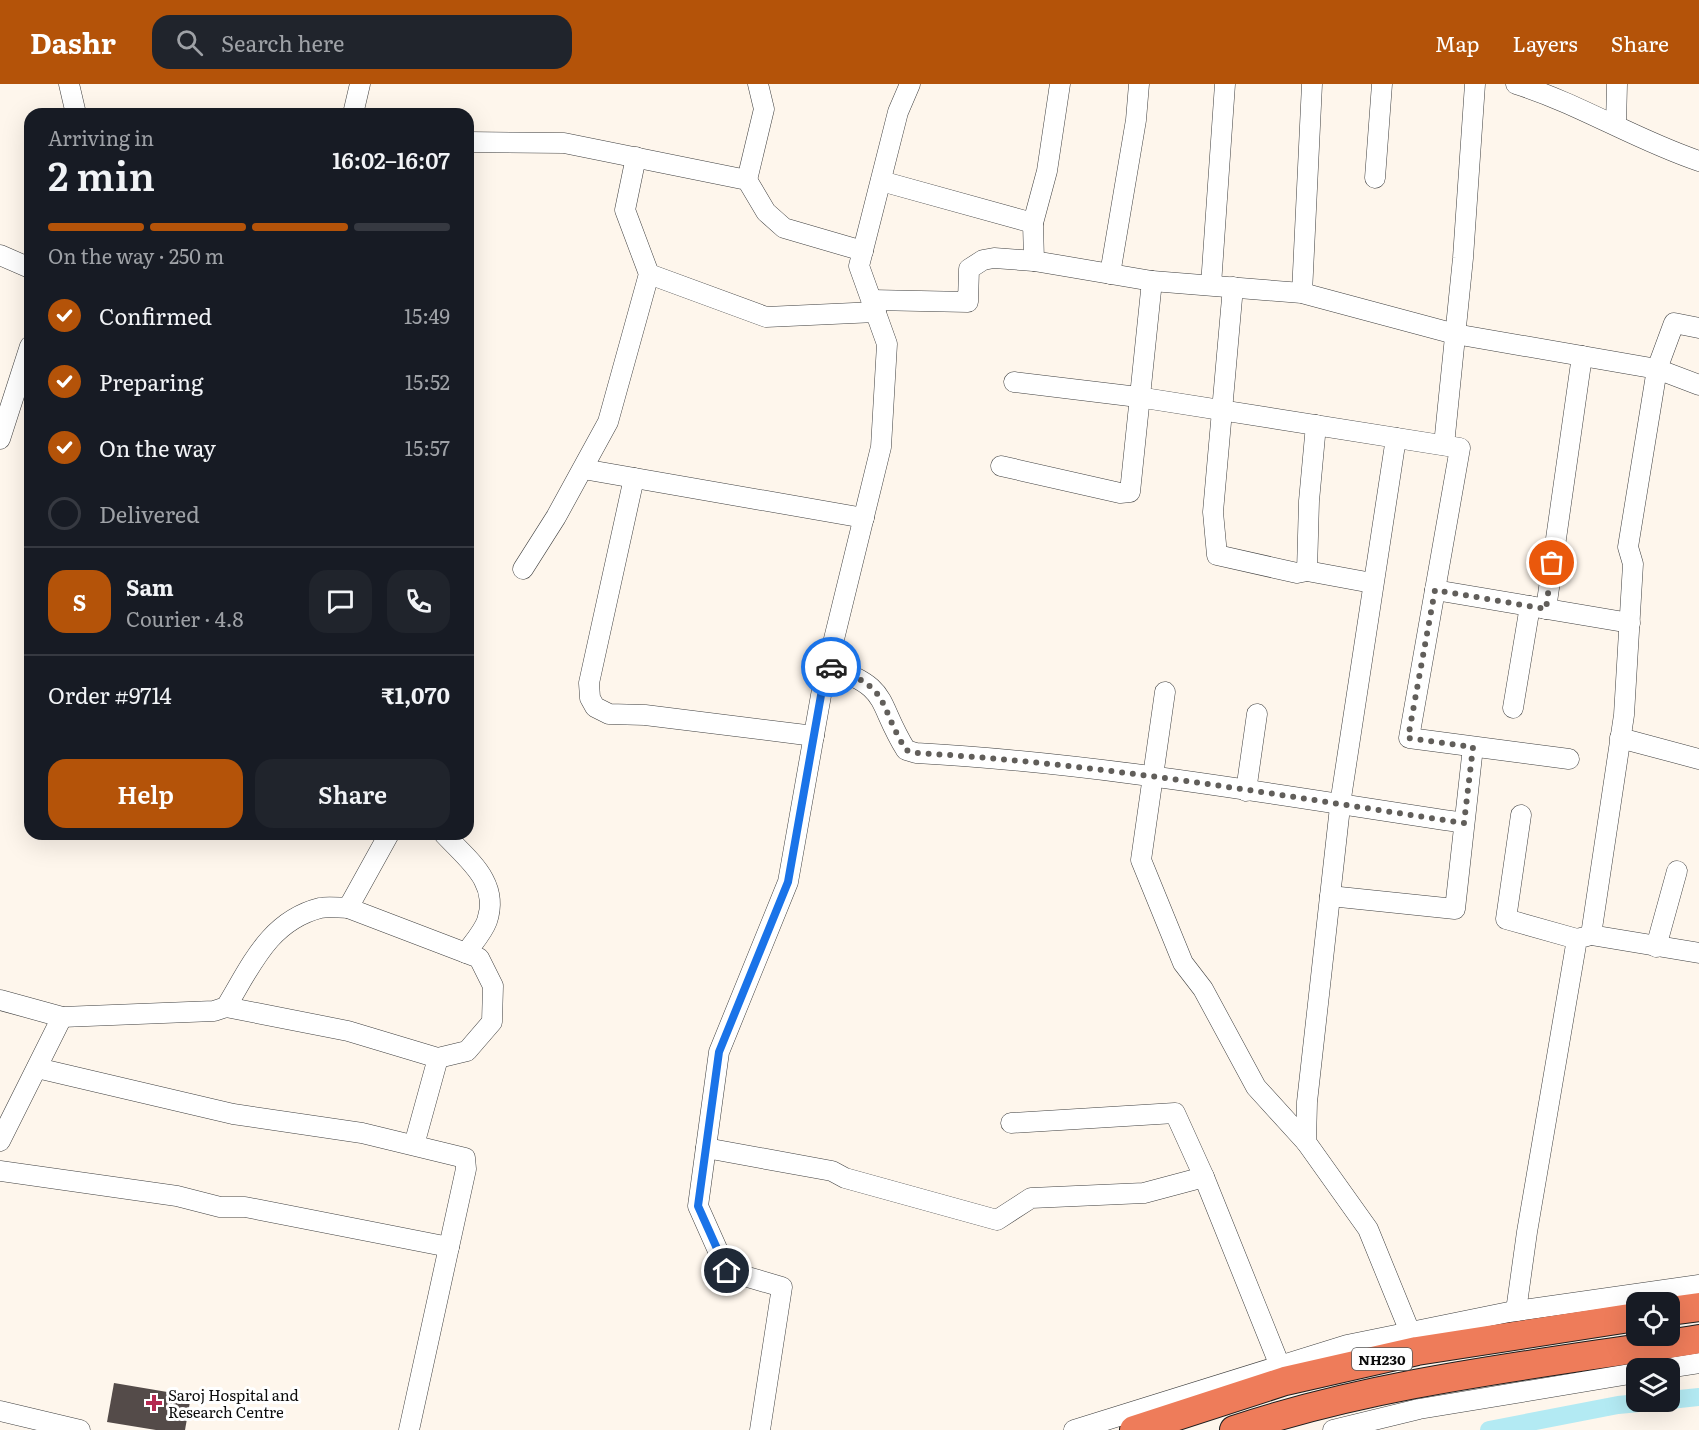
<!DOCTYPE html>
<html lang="en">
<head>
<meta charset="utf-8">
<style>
  :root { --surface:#171b24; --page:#20242c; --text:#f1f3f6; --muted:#9ea1a6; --line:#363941; --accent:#b45309 }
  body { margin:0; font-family:Literata,serif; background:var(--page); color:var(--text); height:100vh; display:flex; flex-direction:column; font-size:22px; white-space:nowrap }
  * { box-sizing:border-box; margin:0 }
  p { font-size:20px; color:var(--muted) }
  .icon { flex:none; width:33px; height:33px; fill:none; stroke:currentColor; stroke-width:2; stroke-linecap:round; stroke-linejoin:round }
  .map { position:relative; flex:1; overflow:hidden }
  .panel { position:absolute; left:24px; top:24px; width:450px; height:732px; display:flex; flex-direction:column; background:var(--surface); border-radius:18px; box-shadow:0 6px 24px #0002 }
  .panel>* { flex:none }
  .buttons { position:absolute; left:1626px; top:1208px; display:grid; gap:12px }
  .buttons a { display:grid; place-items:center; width:54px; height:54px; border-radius:12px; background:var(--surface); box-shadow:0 6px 24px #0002; font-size:30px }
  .pin { position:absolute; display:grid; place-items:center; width:51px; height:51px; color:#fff; margin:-26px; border:3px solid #fff; border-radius:50%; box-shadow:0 2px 6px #0007 }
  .courier { position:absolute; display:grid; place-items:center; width:60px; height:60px; margin:-30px; border:4px solid #1a73e8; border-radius:50%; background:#fff; color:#222; box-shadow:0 2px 8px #0007 }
  .summary em { font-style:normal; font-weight:600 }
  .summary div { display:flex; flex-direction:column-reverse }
  .summary { display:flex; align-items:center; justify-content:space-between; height:102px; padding:0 24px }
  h1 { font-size:39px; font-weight:600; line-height:45px }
  .bar { display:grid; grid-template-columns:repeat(4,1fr); gap:9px 6px; align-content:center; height:72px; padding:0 24px }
  .bar i { height:8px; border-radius:4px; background:var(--line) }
  .bar .selected { background:var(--accent) }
  .bar p { grid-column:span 4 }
  .line { display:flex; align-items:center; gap:15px; padding:0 24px; border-top:2px solid var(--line) }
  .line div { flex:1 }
  .round { display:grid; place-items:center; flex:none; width:63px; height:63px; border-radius:18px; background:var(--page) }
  ol { padding:0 24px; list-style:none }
  li { display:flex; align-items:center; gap:18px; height:66px }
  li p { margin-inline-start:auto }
  li .icon { padding:6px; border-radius:50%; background:var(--accent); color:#fff; stroke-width:4 }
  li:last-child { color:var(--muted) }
  li i { width:33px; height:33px; border:3px solid var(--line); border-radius:50% }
  .button { display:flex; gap:12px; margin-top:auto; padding:12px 24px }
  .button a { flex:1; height:69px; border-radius:18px; background:var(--accent); color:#fff; font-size:24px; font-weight:600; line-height:69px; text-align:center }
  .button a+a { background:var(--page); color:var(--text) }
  header { display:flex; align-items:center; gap:36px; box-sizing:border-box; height:84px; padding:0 30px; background:var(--accent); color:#fff }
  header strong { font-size:28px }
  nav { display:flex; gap:33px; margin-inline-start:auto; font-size:21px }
  .search { width:420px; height:54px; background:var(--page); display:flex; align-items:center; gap:15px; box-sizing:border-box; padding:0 21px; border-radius:18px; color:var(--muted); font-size:22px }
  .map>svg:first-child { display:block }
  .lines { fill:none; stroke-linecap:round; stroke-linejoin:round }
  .canal { stroke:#b3eaf3; stroke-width:18 }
  .building { fill:#544b49 }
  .minor-casing { stroke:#3f3f3f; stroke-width:21 }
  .highway-casing { stroke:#1d1d1d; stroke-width:30 }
  .minor { stroke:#fff; stroke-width:20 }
  .highway { stroke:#ee7c5a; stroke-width:28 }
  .done { stroke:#615e5a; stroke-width:6; stroke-dasharray:0 10.8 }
  .route { stroke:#1a73e8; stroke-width:8 }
  .poi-dot { fill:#b52a51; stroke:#fff; stroke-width:2 }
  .labels { text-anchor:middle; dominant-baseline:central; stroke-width:6; stroke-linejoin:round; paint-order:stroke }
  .shield { fill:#fff; stroke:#555; stroke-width:1.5 }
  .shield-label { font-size:14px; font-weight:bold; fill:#0c0c0c }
  .poi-label { font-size:15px; fill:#0c0c0c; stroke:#fff; text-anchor:start }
</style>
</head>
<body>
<header>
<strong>Dashr</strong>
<div class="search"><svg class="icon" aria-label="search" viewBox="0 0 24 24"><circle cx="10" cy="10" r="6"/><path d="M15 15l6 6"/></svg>Search here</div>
<nav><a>Map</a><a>Layers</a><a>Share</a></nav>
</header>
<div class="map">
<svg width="1699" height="1346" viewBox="0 0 1699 1346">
  <rect width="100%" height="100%" fill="#fef6ec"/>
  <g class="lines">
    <g class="canal">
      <path d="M1670 1316 1699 1313"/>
      <path d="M1489 1346 1618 1321 1660 1317"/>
    </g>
  </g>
  <path class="building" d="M114 1299 191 1312 185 1346H156L107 1338Z"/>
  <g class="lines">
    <defs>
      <g id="minor">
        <path d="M69 0 76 30"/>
        <path d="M1060 0 1047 87 1033 139 1034 177 1152 197 1302 209 1455 250 1657 285 1699 301"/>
        <path d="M1516 0C1580 20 1636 56 1699 77"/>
        <path d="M353 30 360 0"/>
        <path d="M1616 41 1617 0"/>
        <path d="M468 58 564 59 747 96 766 128 784 144 863 167"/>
        <path d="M1375 94 1382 0"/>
        <path d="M747 96 764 25 758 0"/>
        <path d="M881 97 1033 139"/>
        <path d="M0 171 30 184"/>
        <path d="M649 190 766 233 876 228"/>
        <path d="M1110 190 1136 36 1139 0"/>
        <path d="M1211 201 1225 0"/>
        <path d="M1233 203 1213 428 1217 471 1297 489 1307 487 1372 499"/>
        <path d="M1302 209 1312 0"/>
        <path d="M872 216 968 218 969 185 983 176 994 174 1034 177"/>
        <path d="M1014 298 1138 313 1460 364 1409 654 1569 675"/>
        <path d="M1396 354 1341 714 1307 1018 1306 1058 1368 1145 1410 1248"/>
        <path d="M0 355 30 262"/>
        <path d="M1444 361 1463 174 1475 0"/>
        <path d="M1001 382 1120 409 1130 408 1152 197"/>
        <path d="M583 385 864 434"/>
        <path d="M634 394 589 599 590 614 595 623 609 630 645 631 814 652"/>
        <path d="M523 485 556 433 608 338 649 190 625 126 636 73"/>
        <path d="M1307 487 1309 417 1316 341"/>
        <path d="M1435 506 1630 539"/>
        <path d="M1546 525 1582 272"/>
        <path d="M827 582C892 604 875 616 906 666L916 669C1100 679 1282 712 1464 739"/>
        <path d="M1165 608 1141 776 1183 879 1203 905 1256 1003 1306 1058"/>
        <path d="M1513 624 1530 522"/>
        <path d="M1620 654 1699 675"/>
        <path d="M1246 707 1257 630"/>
        <path d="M1521 731 1506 835 1577 855"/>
        <path d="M444 750C468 776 500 798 487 837 483 848 473 859 466 869"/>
        <path d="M1330 812 1455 825 1473 663"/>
        <path d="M1591 851 1699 869"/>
        <path d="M1656 863 1677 787"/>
        <path d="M0 916 62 933 214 927 226 923C251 882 269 837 320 824 328 822 340 824 348 824L389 750"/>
        <path d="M226 923 348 947 438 974 467 967 492 938 493 902 479 874 348 824"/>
        <path d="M37 984 233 1030 362 1049 465 1074 466 1085 409 1346"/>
        <path d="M1011 1039 1175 1029 1204 1093 1280 1282"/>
        <path d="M0 1057 62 933"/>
        <path d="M414 1061 438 974"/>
        <path d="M706 1064 832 1087 845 1094 997 1136 1031 1114 1144 1109 1204 1093"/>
        <path d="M0 1087 177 1112 220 1123H245L449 1163"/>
        <path d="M1516 1227 1527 1148 1577 855 1591 851 1624 631 1633 480 1628 463 1657 285 1674 239 1699 244"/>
        <path d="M1668 1284 1699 1279"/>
        <path d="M0 1327 80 1346"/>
        <path d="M760 1346 782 1203 727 1187 698 1122 719 968 788 798 823 600 881 363 887 260 859 182 898 28 910 0"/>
        <path d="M1074 1346 1347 1261 1509 1228 1699 1201"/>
        <path d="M1333 1346 1419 1325 1636 1289"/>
      </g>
      <g id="highway">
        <path d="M1670 1227 1699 1223"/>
        <path d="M1134 1346 1285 1297 1417 1267 1636 1233"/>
        <path d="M1234 1346C1383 1296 1544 1280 1699 1255"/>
      </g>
    </defs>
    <use href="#minor" class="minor-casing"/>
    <use href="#highway" class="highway-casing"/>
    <use href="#minor" class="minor"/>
    <use href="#highway" class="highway"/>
  </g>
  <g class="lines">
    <path class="done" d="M831 583C892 604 877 619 906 666L916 669C1100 679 1282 712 1464 739L1473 663 1408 654 1435 506 1546 525 1552 479"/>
    <path class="route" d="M727 1187 698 1122 719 968 788 798 823 600 827 582 831 583"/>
  </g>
  <path class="poi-dot" d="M151 1310h6v6h6v6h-6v6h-6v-6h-6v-6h6z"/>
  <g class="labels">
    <rect class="shield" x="1352" y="1264" width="60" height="22" rx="4.5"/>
    <g class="shield-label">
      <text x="1382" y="1275">NH230</text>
    </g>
    <g class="poi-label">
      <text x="168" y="1310">Saroj Hospital and<tspan x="168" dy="17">Research Centre</tspan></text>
    </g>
  </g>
</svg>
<div class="buttons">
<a><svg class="icon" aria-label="locate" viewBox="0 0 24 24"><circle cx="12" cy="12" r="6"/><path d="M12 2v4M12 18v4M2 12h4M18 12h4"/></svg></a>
<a><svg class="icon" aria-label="layers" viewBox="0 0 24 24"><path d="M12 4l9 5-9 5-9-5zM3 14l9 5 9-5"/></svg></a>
</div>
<div class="pin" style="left:1552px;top:479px;background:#ea580c"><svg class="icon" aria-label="bag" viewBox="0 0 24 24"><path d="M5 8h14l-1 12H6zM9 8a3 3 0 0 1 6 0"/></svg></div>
<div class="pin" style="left:727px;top:1187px;background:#1f2937"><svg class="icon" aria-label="home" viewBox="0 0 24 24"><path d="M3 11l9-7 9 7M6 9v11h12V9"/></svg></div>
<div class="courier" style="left:831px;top:583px"><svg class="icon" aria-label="car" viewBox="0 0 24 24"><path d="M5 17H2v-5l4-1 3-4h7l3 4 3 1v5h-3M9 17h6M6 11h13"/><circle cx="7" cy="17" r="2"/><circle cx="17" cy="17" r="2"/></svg></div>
<section class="panel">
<div class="summary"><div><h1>2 min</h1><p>Arriving in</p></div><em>16:02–16:07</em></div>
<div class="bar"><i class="selected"></i><i class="selected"></i><i class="selected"></i><i></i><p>On the way · 250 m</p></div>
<ol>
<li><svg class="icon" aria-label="check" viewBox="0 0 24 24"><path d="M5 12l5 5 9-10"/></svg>Confirmed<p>15:49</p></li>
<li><svg class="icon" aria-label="check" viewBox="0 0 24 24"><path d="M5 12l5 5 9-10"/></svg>Preparing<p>15:52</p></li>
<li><svg class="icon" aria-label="check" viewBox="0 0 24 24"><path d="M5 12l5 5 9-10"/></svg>On the way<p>15:57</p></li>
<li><i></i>Delivered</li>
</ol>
<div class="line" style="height:108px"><b class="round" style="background:var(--accent);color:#fff">S</b><div><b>Sam</b><p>Courier · 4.8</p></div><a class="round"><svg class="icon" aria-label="chat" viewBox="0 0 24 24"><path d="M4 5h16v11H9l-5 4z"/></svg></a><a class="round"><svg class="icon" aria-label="phone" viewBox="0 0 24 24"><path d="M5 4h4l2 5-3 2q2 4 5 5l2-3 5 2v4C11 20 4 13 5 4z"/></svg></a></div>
<div class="line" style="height:78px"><div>Order #9714</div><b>₹1,070</b></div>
<div class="button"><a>Help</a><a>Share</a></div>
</section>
</div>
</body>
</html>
